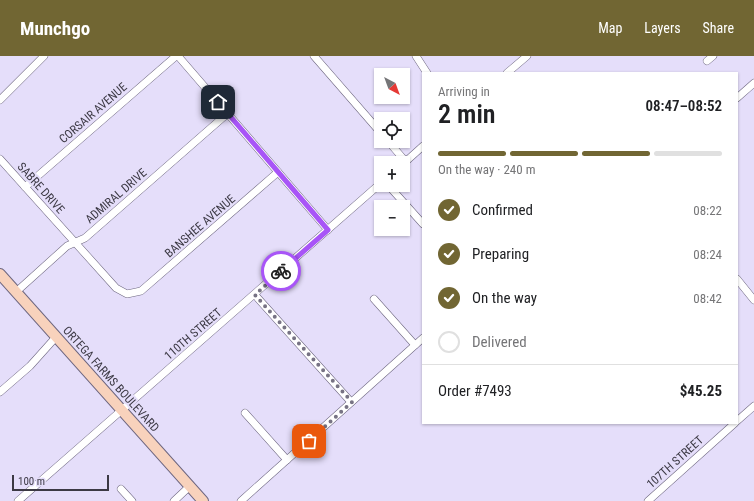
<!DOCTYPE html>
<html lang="en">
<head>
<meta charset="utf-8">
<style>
  :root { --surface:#fff; --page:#f2f2f2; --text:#202124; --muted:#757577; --line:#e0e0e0; --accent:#716633 }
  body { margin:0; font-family:"Roboto Condensed",sans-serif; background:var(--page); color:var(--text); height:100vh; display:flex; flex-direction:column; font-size:15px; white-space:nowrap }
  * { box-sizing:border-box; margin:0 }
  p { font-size:13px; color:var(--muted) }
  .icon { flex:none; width:22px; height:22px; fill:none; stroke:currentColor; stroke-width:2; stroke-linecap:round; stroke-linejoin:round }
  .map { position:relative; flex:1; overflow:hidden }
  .side { position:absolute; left:422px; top:16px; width:316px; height:352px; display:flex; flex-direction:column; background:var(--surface); border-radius:0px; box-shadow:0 1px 3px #0004 }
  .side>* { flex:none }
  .needle { width:26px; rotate:139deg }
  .fabs { position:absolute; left:374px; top:12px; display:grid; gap:8px }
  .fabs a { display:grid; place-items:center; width:36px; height:36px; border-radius:0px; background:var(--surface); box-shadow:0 1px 3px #0004; font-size:20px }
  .scale { position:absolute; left:12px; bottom:10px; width:97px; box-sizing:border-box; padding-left:4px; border:2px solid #3c3944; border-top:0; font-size:11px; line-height:14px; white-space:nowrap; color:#3c3944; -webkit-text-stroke:3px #e5defa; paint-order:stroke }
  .pin { position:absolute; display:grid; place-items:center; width:34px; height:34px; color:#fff; margin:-17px; border-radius:8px; box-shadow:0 2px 6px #0006 }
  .courier { position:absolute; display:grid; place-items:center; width:40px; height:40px; margin:-20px; border:3px solid #a855f7; border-radius:50%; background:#fff; color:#222; box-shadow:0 1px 5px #0007 }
  .head em { font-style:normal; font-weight:600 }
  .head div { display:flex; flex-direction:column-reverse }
  .head { display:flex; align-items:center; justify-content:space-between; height:68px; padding:0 16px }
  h1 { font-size:26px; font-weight:600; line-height:30px }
  .bar { display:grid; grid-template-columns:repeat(4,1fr); gap:6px 4px; align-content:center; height:48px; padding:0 16px }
  .bar i { height:5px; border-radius:3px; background:var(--line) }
  .bar .active { background:var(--accent) }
  .bar p { grid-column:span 4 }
  .line { display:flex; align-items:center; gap:10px; padding:0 16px; border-top:1px solid var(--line) }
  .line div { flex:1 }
  ol { padding:0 16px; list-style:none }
  li { display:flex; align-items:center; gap:12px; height:44px }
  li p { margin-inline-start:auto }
  li .icon { padding:4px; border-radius:50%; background:var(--accent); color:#fff; stroke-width:4 }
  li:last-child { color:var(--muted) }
  li i { width:22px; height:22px; border:2px solid var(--line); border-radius:50% }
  header { display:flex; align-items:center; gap:24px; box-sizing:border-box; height:56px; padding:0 20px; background:var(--accent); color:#fff }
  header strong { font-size:19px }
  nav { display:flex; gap:22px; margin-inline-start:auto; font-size:14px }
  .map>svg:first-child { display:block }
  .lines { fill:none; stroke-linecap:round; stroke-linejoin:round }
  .street-casing { stroke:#6e6780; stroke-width:8 }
  .secondary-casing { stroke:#6e6780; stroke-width:12 }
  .street { stroke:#fff; stroke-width:7 }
  .secondary { stroke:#f8d2bc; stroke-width:10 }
  .done { stroke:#777384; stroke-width:4; stroke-dasharray:0 7.2 }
  .route { stroke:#a855f7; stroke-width:5 }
  .labels { text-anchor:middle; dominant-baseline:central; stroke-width:4; stroke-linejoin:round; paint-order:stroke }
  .street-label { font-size:12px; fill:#3c3944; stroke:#e5defa }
</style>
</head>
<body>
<header>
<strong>Munchgo</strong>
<nav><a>Map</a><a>Layers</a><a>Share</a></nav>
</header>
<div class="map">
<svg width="754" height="445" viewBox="0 0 754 445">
  <rect width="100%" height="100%" fill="#e5defa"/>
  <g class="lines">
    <defs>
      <g id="street">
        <path d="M178 0 328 174"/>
        <path d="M314 0 381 77"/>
        <path d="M416 0 427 17"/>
        <path d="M707 5 713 0"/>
        <path d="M507 17 527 0"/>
        <path d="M737 42 754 27"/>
        <path d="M0 44 44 0"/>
        <path d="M388 85 406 106"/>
        <path d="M0 103 116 232 127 238 141 235 278 116"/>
        <path d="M403 108 423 90"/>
        <path d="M388 129 423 168"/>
        <path d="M25 131 176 0"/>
        <path d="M737 223 754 244"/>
        <path d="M16 236 67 190 85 182 228 57"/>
        <path d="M255 239 351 346"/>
        <path d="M374 243 415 289"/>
        <path d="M0 336 30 310 56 281"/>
        <path d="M245 357 287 404"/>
        <path d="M737 365 754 350"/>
        <path d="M121 433 132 445"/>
        <path d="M18 445 381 127"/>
        <path d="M174 445 190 430"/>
        <path d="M241 445 423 282"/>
        <path d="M648 445 735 367"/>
      </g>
      <path id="secondary" d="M0 218 203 445"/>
    </defs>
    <use href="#street" class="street-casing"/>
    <use href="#secondary" class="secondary-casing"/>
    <use href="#street" class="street"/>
    <use href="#secondary" class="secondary"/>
  </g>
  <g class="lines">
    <path class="done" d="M281 215 255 239 352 346 309 385"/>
    <path class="route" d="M218 46 328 174 281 215"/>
  </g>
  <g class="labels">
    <g class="street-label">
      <text transform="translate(93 57) rotate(-41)">CORSAIR AVENUE</text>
      <text transform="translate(41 132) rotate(48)">SABRE DRIVE</text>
      <text transform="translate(116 140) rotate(-41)">ADMIRAL DRIVE</text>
      <text transform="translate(200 170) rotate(-41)">BANSHEE AVENUE</text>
      <text transform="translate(193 278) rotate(-41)">110TH STREET</text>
      <text transform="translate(111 323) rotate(48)">ORTEGA FARMS BOULEVARD</text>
      <text transform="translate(675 406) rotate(-42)">107TH STREET</text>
    </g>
  </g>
</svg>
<div class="fabs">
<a><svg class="needle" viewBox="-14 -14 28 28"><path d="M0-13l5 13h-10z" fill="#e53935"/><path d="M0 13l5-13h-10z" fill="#757577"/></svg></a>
<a><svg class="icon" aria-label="locate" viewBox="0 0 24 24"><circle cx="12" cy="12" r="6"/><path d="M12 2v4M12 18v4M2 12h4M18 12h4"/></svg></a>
<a>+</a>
<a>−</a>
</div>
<div class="scale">100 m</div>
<div class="pin" style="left:309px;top:385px;background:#ea580c"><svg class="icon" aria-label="bag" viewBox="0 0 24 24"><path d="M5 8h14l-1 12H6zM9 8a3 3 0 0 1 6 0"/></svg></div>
<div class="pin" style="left:218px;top:46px;background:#1f2937"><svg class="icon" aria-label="home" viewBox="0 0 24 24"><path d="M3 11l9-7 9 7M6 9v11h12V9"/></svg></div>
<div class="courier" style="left:281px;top:215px"><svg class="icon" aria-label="bike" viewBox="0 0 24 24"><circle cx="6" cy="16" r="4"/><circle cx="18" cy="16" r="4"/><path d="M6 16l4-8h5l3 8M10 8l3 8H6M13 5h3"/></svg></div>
<section class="side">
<div class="head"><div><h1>2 min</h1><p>Arriving in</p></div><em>08:47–08:52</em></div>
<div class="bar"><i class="active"></i><i class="active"></i><i class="active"></i><i></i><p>On the way · 240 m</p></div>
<ol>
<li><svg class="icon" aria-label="check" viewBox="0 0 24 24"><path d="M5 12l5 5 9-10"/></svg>Confirmed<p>08:22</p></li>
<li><svg class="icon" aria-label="check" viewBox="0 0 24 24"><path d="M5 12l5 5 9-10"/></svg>Preparing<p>08:24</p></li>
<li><svg class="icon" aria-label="check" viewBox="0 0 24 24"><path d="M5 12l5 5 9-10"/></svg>On the way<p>08:42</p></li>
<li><i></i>Delivered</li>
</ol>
<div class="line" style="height:52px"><div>Order #7493</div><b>$45.25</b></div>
</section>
</div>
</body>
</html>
